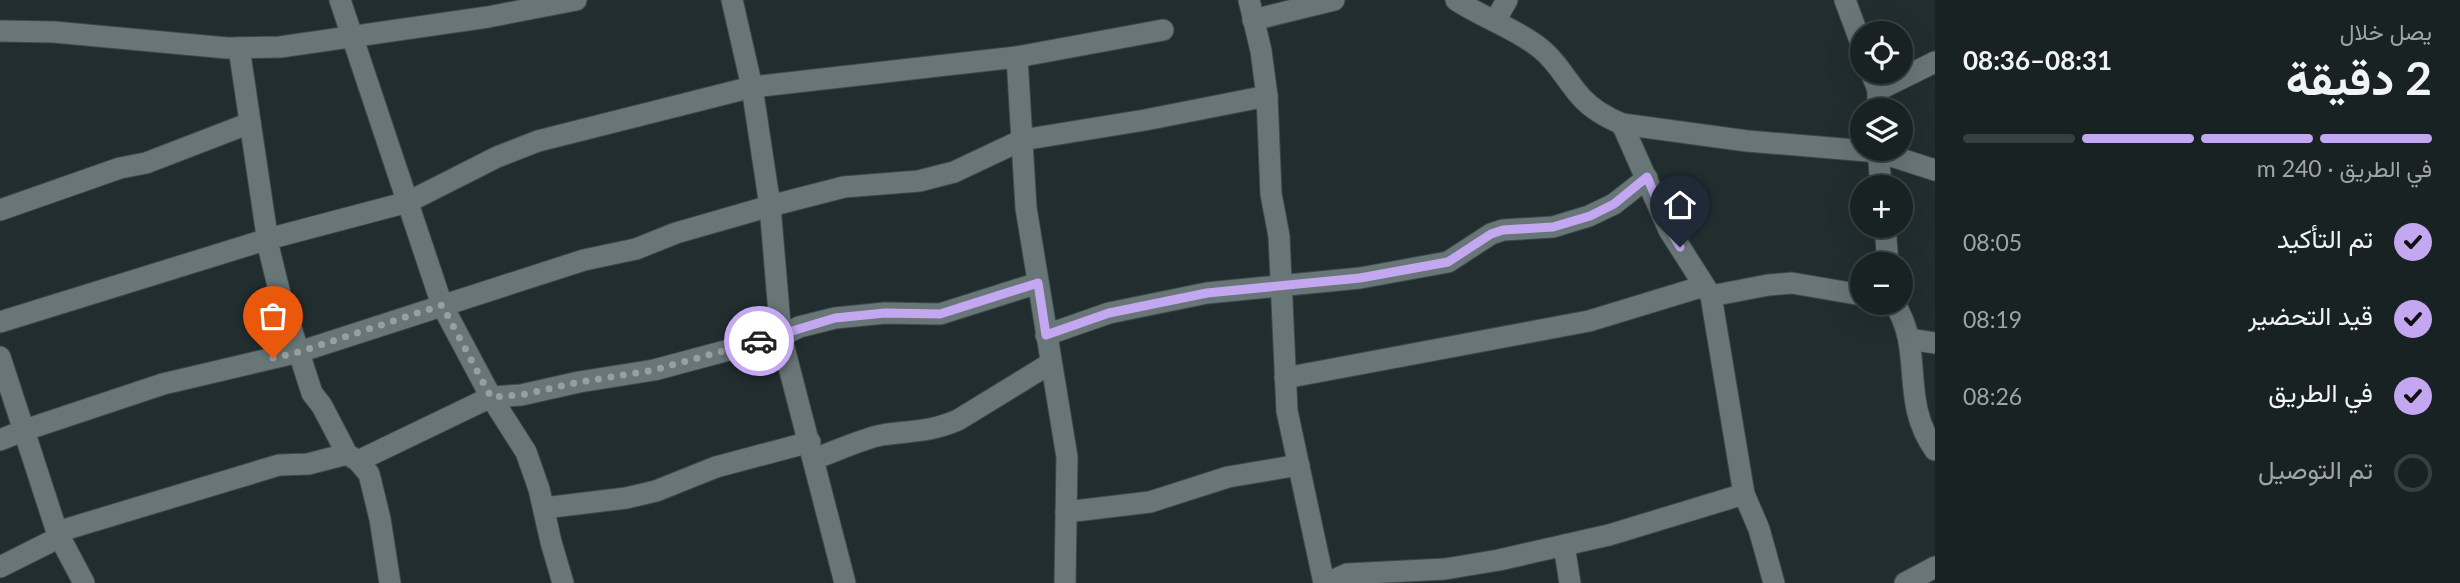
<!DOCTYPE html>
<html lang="ar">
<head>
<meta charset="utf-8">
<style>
  :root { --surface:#192223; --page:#222a2b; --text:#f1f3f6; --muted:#9fa4a6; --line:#373f41; --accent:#c4a7f1 }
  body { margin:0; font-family:Lato,Vazirmatn,sans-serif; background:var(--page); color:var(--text); direction:rtl; height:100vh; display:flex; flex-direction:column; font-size:26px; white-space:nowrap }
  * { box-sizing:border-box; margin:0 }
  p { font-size:23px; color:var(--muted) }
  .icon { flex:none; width:38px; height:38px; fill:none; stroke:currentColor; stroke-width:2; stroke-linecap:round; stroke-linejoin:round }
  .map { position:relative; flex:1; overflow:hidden; direction:ltr }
  .panel { display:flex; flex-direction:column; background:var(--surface); width:525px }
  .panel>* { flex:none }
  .fabs { position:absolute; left:1850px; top:21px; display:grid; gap:14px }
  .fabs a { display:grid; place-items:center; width:63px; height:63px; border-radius:50%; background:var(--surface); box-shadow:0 7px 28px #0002,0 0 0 2px var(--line); font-size:35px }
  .pin { position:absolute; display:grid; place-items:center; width:60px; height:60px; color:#fff; margin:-72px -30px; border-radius:50% 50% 50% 0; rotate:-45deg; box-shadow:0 0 7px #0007 }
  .pin .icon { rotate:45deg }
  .courier { position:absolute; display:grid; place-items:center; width:70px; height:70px; margin:-35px; border:5px solid #c4a7f1; border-radius:50%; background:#fff; color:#222; box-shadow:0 2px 9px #0007 }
  .head em { font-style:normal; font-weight:700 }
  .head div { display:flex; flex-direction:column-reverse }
  .head { display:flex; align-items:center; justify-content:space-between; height:119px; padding:0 28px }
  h1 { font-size:46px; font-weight:700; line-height:52px }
  .bar { display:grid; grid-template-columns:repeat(4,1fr); gap:10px 7px; align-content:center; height:84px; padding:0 28px }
  .bar i { height:9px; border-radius:5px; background:var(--line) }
  .bar .on { background:var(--accent) }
  .bar p { grid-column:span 4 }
  ol { padding:0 28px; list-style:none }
  li { display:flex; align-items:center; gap:21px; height:77px }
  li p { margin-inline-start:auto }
  li .icon { padding:7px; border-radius:50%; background:var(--accent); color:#111; stroke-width:4 }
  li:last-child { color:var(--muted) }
  li i { width:38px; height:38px; border:4px solid var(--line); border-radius:50% }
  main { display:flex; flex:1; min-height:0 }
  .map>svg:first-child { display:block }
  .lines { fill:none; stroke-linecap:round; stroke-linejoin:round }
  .minor-casing { stroke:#3f494b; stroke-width:23 }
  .minor { stroke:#687678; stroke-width:21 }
  .done { stroke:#979fa1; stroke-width:7; stroke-dasharray:0 12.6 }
  .route { stroke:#c4a7f1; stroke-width:9 }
</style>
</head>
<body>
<main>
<section class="panel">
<div class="head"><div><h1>2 دقيقة</h1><p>يصل خلال</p></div><em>08:31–08:36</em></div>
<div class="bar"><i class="on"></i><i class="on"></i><i class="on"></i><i></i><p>في الطريق · 240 m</p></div>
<ol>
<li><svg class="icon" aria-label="check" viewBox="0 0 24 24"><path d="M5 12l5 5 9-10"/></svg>تم التأكيد<p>08:05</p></li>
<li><svg class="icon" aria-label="check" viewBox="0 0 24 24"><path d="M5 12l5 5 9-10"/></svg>قيد التحضير<p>08:19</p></li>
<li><svg class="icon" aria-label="check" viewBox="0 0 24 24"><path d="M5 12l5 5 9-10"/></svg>في الطريق<p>08:26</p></li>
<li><i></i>تم التوصيل</li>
</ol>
</section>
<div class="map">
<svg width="1935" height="583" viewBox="0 0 1935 583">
  <rect width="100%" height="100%" fill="#212d2f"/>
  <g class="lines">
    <defs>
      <g id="minor">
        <path d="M340 0 442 305 491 397 526 452 539 489 551 542 563 583"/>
        <path d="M732 0 752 87 770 206 781 336 845 583"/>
        <path d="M1249 0 1261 51 1267 96 1271 194 1279 236 1287 411 1324 583"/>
        <path d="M1456 0C1483 18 1515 28 1540 48 1558 62 1567 82 1582 98 1592 109 1608 118 1622 124L1747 141 1879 152 1935 170"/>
        <path d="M1845 0 1862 46"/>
        <path d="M1253 20 1334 0"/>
        <path d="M1495 21 1507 0"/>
        <path d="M0 31 54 32 227 48 280 47 488 17 576 0"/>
        <path d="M239 48 269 249 280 294 312 393 322 406 347 454 358 461 369 474 380 519 390 583"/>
        <path d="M1017 57 1026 208 1067 457 1065 583"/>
        <path d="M1871 72 1878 90V110"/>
        <path d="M1878 90 1935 62"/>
        <path d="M1622 124 1669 230 1711 296 1744 494 1759 529 1774 583"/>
        <path d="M1878 149 1881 187"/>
        <path d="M0 210 120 168 146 163 250 123"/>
        <path d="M1885 226 1888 264"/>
        <path d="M1711 296 1768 285 1792 283 1862 295"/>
        <path d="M1894 303C1925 350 1899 400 1935 450"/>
        <path d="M0 322 268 239 408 202 497 157 538 141 752 87 1017 57 1163 30"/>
        <path d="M1046 335 1109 313 1207 293 1360 278 1448 262 1491 234 1503 230 1553 227 1589 216 1614 204 1647 178"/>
        <path d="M1909 339 1935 343"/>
        <path d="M0 357 57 532 84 583"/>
        <path d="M1285 378 1589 321 1704 286"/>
        <path d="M0 440 25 430 163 384 299 352 584 260 636 249 676 233 770 206 844 187 919 181 954 172 1022 140 1145 120 1267 96"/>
        <path d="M814 459C834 452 864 438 882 435 913 430 927 433 958 420L1051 363"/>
        <path d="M358 461 491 397 521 395 579 382 654 370 781 336 799 327 835 318 885 313 940 314 1038 283"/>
        <path d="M544 508 626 498 656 491 716 467 810 442"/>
        <path d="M1066 512 1150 502 1228 477 1299 465"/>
        <path d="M57 532 279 465 308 464 347 454"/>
        <path d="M1564 545 1570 583"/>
        <path d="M0 567 60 537"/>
        <path d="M1327 583 1347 574 1445 569 1499 560 1609 535 1744 494"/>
        <path d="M1905 583 1935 567"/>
      </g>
    </defs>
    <use href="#minor" class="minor-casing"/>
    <use href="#minor" class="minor"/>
  </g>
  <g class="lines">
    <path class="done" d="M273 358 299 352 442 305 491 397 521 395 579 382 654 370 759 341"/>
    <path class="route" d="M759 341 835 318 885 313 940 314 1038 283 1046 335 1109 313 1207 293 1360 278 1448 262 1491 234 1503 230 1553 227 1590 216 1614 204 1647 177 1670 230 1680 247"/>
  </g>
</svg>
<div class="fabs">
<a><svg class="icon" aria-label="locate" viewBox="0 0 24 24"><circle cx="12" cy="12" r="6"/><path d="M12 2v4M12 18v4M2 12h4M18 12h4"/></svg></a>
<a><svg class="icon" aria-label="layers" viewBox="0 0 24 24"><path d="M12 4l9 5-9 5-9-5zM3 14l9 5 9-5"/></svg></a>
<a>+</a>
<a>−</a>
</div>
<div class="pin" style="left:273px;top:358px;background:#ea580c"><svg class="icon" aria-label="bag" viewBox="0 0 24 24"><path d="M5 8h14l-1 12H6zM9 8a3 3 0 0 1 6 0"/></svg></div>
<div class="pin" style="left:1680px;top:247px;background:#1f2937"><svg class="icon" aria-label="home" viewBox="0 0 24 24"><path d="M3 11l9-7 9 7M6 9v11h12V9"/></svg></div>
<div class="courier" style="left:759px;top:341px"><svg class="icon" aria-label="car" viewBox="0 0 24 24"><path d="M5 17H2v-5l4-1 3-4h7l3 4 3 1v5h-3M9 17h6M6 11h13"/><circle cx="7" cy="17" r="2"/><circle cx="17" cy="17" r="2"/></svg></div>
</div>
</main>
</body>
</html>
